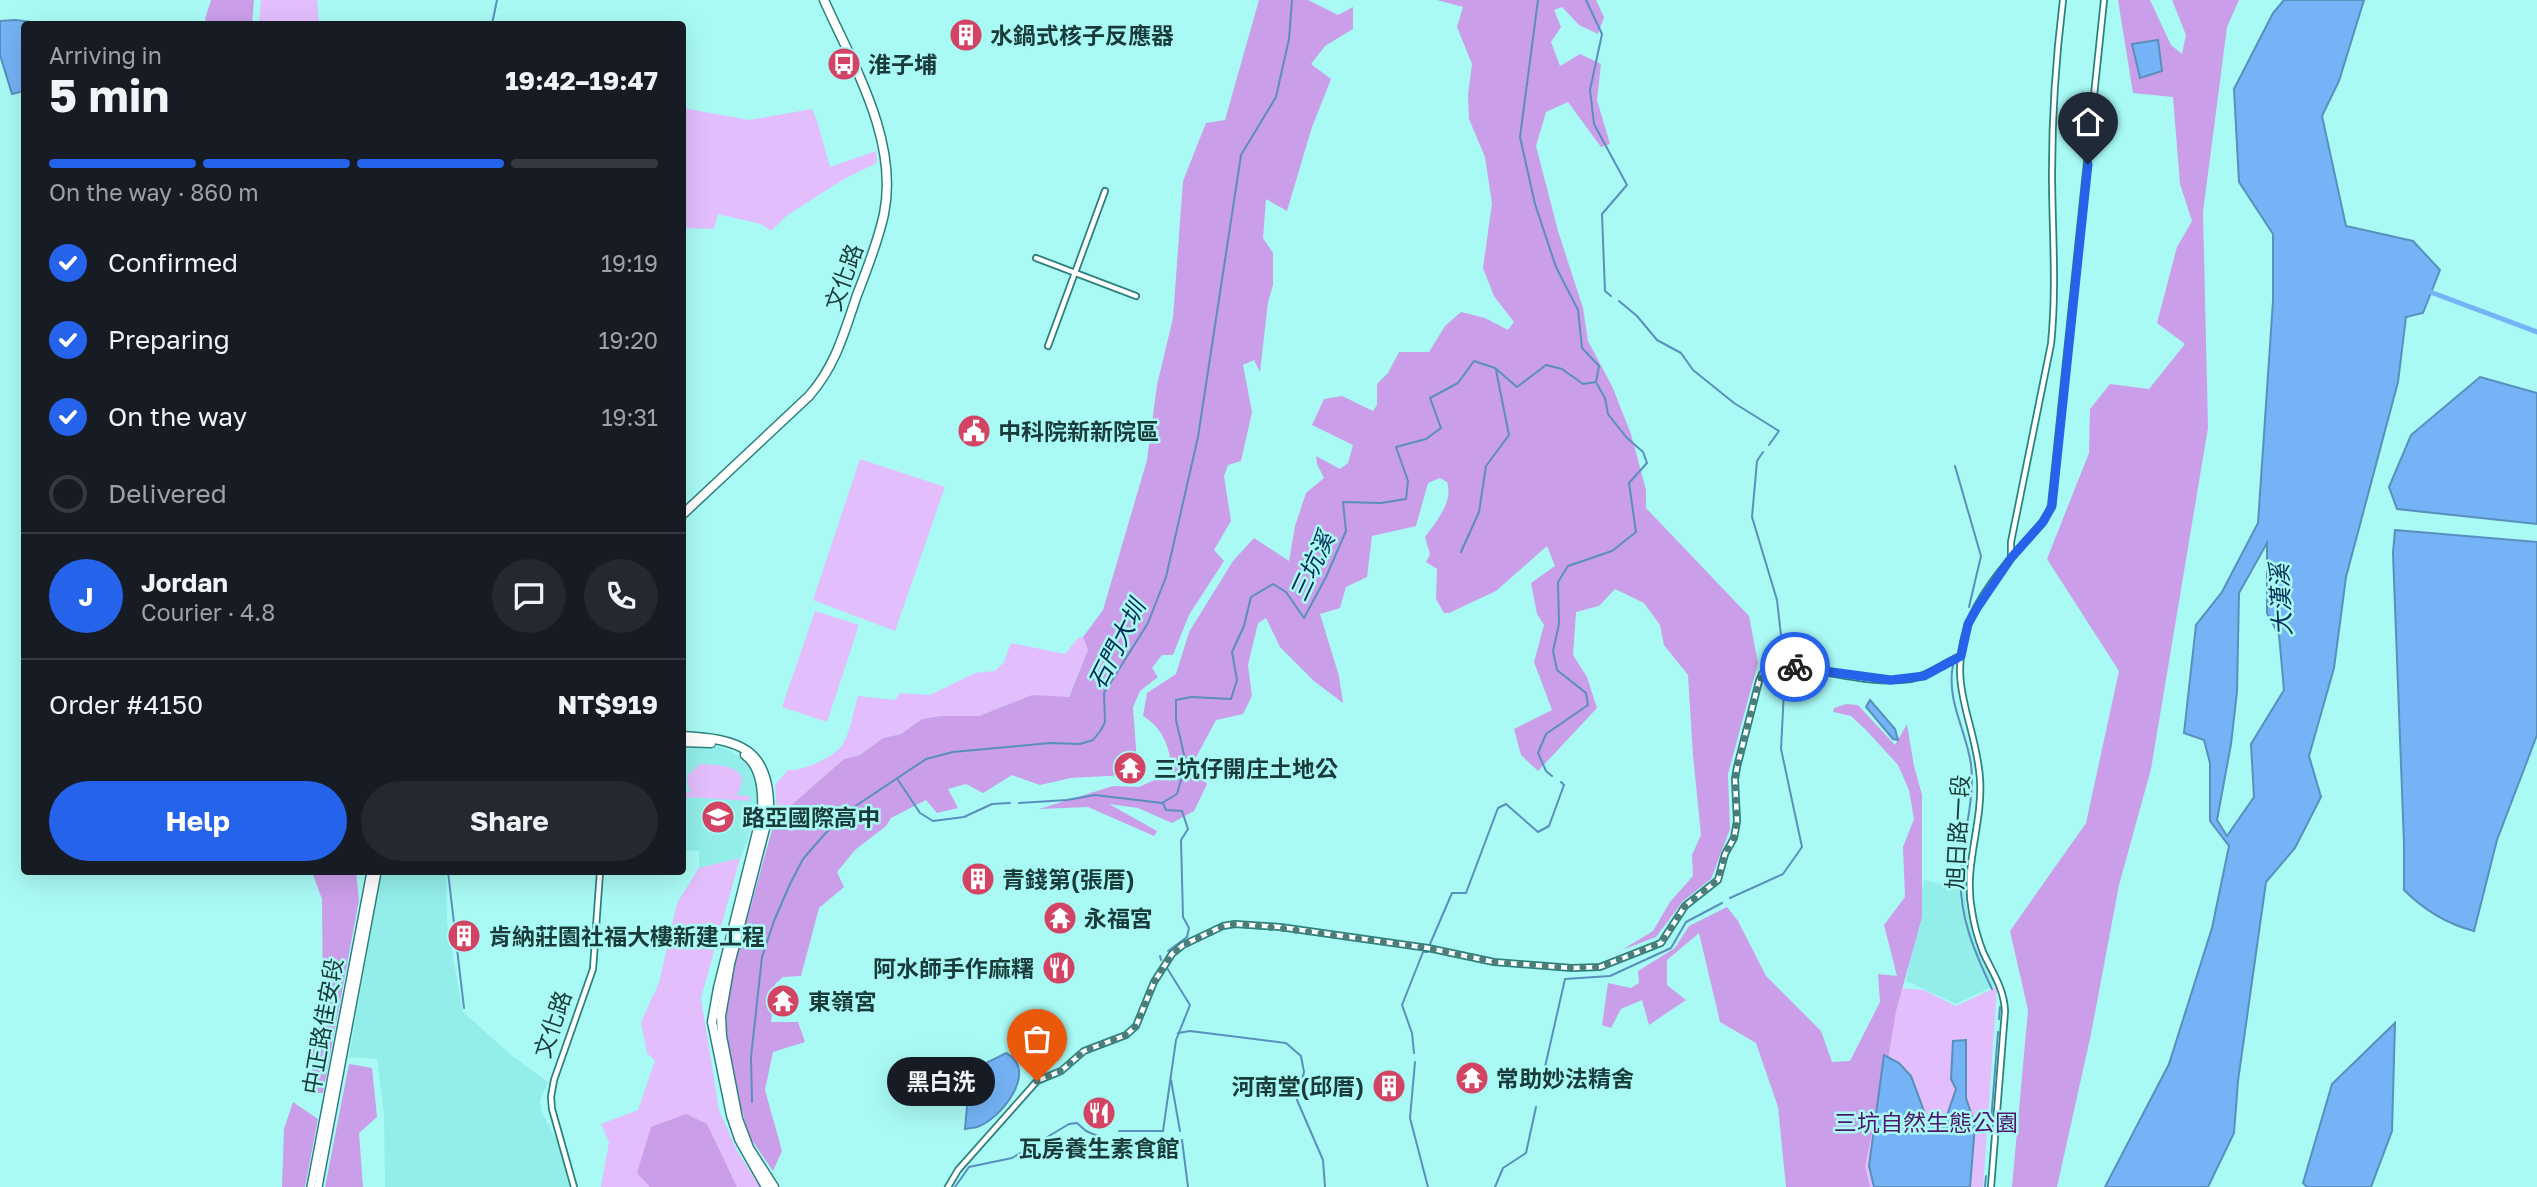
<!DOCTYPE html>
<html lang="en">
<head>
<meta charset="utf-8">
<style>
  :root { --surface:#171b24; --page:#242831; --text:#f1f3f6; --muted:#9ea1a6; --line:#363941; --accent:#2563eb }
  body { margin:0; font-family:"Golos Text","Noto Sans TC",sans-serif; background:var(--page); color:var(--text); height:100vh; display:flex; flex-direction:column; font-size:26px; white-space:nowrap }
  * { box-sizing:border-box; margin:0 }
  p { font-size:23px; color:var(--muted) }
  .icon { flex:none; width:38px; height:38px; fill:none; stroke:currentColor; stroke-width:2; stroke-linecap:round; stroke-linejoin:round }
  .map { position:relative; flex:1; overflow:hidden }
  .panel { position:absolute; left:21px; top:21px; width:665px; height:854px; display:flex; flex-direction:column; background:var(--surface); border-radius:7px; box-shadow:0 7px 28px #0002 }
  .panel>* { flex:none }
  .pin { position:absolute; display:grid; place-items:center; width:60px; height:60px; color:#fff; margin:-72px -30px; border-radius:50% 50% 50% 0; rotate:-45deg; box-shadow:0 0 7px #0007 }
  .pin .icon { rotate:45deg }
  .courier { position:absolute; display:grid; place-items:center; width:70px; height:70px; margin:-35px; border:5px solid #2563eb; border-radius:50%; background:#fff; color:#222; box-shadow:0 2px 9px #0007 }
  .bubble { position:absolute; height:49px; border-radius:24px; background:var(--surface); box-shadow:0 7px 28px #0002; font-size:23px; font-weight:700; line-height:49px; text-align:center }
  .head em { font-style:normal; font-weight:700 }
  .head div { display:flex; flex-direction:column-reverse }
  .head { display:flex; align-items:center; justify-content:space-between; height:119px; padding:0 28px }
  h1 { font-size:46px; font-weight:700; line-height:52px }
  .bar { display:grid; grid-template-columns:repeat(4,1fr); gap:10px 7px; align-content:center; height:84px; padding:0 28px }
  .bar i { height:9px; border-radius:5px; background:var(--line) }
  .bar .on { background:var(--accent) }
  .bar p { grid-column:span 4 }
  .line { display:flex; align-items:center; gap:18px; padding:0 28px; border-top:2px solid var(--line) }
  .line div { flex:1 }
  .round { display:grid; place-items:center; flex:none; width:74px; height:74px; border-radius:37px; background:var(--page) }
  ol { padding:0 28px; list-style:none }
  li { display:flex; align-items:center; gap:21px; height:77px }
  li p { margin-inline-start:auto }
  li .icon { padding:7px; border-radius:50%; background:var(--accent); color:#fff; stroke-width:4 }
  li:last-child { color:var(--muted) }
  li i { width:38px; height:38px; border:4px solid var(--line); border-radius:50% }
  .button { display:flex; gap:14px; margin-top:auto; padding:14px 28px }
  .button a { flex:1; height:80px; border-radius:42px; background:var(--accent); color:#fff; font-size:28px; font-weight:700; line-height:80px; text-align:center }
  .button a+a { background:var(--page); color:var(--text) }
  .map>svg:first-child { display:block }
  .built { fill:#93eee9 }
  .green { fill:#e2befc }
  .forest { fill:#cb9eea }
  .water { fill:#74b3f5; stroke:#598fbd; stroke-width:2; fill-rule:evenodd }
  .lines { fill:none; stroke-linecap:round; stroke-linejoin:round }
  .stream { stroke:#598fbd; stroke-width:2 }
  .canal { stroke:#74b3f5; stroke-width:5 }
  .street-casing { stroke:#2d817d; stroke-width:8 }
  .secondary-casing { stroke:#2d817d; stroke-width:10 }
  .primary-casing { stroke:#2d817d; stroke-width:11 }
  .street { stroke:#fff; stroke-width:4.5 }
  .secondary { stroke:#fff; stroke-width:7 }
  .primary { stroke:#fff; stroke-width:8 }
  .done { stroke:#4b7e7b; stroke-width:7; stroke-dasharray:0 12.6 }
  .route { stroke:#2563eb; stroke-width:9 }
  .labels { text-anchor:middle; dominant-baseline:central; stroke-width:5; stroke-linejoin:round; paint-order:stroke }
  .poi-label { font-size:23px; font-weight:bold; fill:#193b39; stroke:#a9faf5; text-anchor:start }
  .street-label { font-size:23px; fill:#193b39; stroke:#a9faf5 }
  .park-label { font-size:23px; fill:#50156e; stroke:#a9faf5 }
  .water-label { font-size:24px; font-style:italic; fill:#002c55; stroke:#a9faf5 }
</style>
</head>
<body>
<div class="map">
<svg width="2537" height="1187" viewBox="0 0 2537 1187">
  <rect width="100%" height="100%" fill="#a9faf5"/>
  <g class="built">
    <path d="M683 745 715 746 729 750 748 762 755 776 760 790 747 843 740 858 699 868V851L683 850Z"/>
    <path d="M1965 862 1975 930 1996 985 1956 1004 1906 981 1924 880 1940 884Z"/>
    <path d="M381 872H446L447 923 463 1012 511 1055 548 1082 540 1101 542 1113 559 1144 569 1187H385L384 1115 377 1059 349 1057Z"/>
  </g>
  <g class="green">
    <path d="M261 0H317L319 24H259Z"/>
    <path d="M683 108 749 120 812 109 818 124 830 167 876 151 877 163 844 179 786 216 771 231 761 224 718 214 714 229 683 228Z"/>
    <path d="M860 459 945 487 895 631 813 600Z"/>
    <path d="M815 611 859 625 827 722 782 707Z"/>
    <path d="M1083 637 1088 650 1068 698 1032 695 979 716H941L922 719 901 734 883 738 860 755 844 759 789 807 777 812 775 785 788 770C801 772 835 757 843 744 850 733 854 709 858 696L895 700 900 693 930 695 975 673 995 671 1004 662 1011 643 1065 654 1078 638Z"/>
    <path d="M700 764C718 765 756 765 737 795L750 796V801L685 797V792H691L687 784 688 775Z"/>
    <path d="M740 858 701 998 719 1110 736 1149 760 1187H601L609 1142 601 1124 638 1110 655 1061 647 1053 641 1022 659 983 677 903 699 868Z"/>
    <path d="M1886 987 1924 990 1956 1006 1997 987 1983 1187H1855Z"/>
  </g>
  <g class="forest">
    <path d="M211 0H254L252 24H208L205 19Z"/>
    <path d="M1259 0H1308L1338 15 1353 7V29L1325 46 1311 64 1331 79 1312 127 1287 211 1266 199 1263 238 1273 253V285L1268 302 1260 372 1254 360 1243 365 1252 412 1241 461 1228 465 1224 476 1231 521 1214 550 1224 561 1189 615 1173 655H1162L1152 668 1158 677 1140 691 1133 707 1137 762 1128 765 1126 775 1071 778 1040 785 1012 775 983 793 966 784 948 789 958 808 937 813 926 800 891 818 886 826 855 850 837 872 844 887 819 908 801 976 783 977 775 984 771 1022H798L805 1042 773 1052 765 1090 782 1151 773 1171 749 1136 741 1107 728 1053 726 1004 738 952 777 812 789 807 844 759 860 755 883 738 901 734 922 719 941 716H979L1032 695 1069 697 1088 650 1083 637 1103 610 1147 460 1157 385 1173 318 1183 181 1206 123 1225 120Z"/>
    <path d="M1437 0H1596L1604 17 1598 34 1579 25 1562 7 1554 10 1561 27 1551 42 1560 66 1580 54 1601 64 1597 100 1610 144 1601 147 1568 102 1546 112 1536 146 1558 231 1583 308 1588 341 1612 386 1631 434 1646 490V508L1749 616 1758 663 1728 774 1730 829 1711 879 1683 901 1656 937 1622 950 1653 931 1670 902 1693 876 1692 855 1701 835 1693 755 1688 675 1664 645 1660 625 1644 603 1615 589 1599 606 1576 612 1573 655 1587 677 1597 708 1538 771 1521 755 1514 729 1552 710 1534 662 1544 625 1537 614 1531 583 1555 566 1547 546 1496 591 1449 613H1444L1436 599 1437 569 1426 562 1430 554 1425 537C1436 522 1454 501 1447 482L1440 478 1428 483 1416 526 1372 536 1367 577 1346 587 1340 608 1320 614 1339 676 1343 703 1314 681 1280 647 1266 618 1258 623 1248 665 1252 696 1243 714 1216 720 1193 763 1207 784 1194 811 1172 823 1138 808 1109 804 1157 831 1154 836 1088 807 1039 809 1113 786 1139 787 1172 772C1170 748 1164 729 1143 716L1147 693 1176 674 1189 632 1233 561 1254 538 1289 561 1295 526 1306 493 1324 478 1317 464 1316 456 1340 469 1348 463 1353 445 1312 425 1324 399 1342 396 1373 411 1377 405V384L1388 373 1399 352H1429L1445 326 1461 312 1485 318 1508 330 1514 322 1494 296 1483 268 1492 203 1485 157 1469 119 1468 95 1472 64 1457 27 1463 7Z"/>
    <path d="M2118 0H2150L2171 45 2182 54 2186 35 2172 0H2239L2227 27 2203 212 2208 428 2151 769 2119 885 2091 1034 2057 1187H2012L2028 1010 2010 931 2086 823 2119 671 2047 559 2089 453 2090 409 2110 384 2149 389 2185 344 2157 323 2177 247 2192 221 2180 184 2173 97 2133 93Z"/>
    <path d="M1846 704 1858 705 1895 745 1907 724 1914 766 1922 795V917L1896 1011 1888 1059 1865 1166 1870 1187H1786L1778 1107 1756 1043 1720 1022 1699 933 1667 960V985L1686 1000 1649 1025 1642 1000 1621 1009 1611 1028 1602 1025 1608 983 1631 988 1639 983 1638 971 1675 948 1689 926 1727 907 1738 921 1766 976 1821 1031 1832 1062 1850 1061 1880 1002 1878 974 1897 976 1884 925 1905 897 1903 847 1914 819 1909 790 1898 765 1867 731 1851 716 1833 712 1834 708Z"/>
    <path d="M312 872H356L359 900 323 1093H317L309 1053 323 1016 322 899Z"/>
    <path d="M349 1064 372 1068 377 1117 359 1133 363 1187H325Z"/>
    <path d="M293 1102 318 1119 305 1187H282L284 1129Z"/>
    <path d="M686 1114 707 1124 737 1187H650L637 1173 651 1127Z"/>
  </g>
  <g class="water">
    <path d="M2284 0H2364L2339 81 2322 116 2346 226 2413 241 2440 270 2423 313 2406 317 2398 382 2346 577 2334 668 2309 756 2321 797 2295 848 2266 882 2238 1081 2234 1133 2208 1187H2105L2169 1064 2212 928 2229 846 2210 821V763L2204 740 2184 733 2196 625 2222 592 2258 523 2273 301V234L2239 182 2234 89 2273 13ZM2267 543V613L2279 635 2284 690 2251 744 2254 797 2227 836 2217 820 2231 744 2237 692 2239 593Z"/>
    <path d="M15 20 31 22V24H24V91L12 94 0 55V21Z"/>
    <path d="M2158 40 2162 71 2140 78 2132 44Z"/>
    <path d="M2480 377 2537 393V524L2397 509 2389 487 2411 435Z"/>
    <path d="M2395 530 2537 542V735L2497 840 2474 931C2447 924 2424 910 2404 890V844L2393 553Z"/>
    <path d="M1870 700 1895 729 1898 740 1893 739 1866 707Z"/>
    <path d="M2395 1023 2392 1131 2371 1187H2307L2303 1183 2332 1084Z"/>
    <path d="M1966 1040V1098L1975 1125 1970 1187H1874L1869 1166 1884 1055 1899 1063 1911 1076 1927 1119 1932 1122 1946 1118 1956 1089 1951 1079 1953 1041Z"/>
    <path d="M1006 1053C1040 1070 1000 1120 977 1127 973 1128 969 1128 965 1129L968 1095C984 1085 989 1083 984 1064Z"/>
  </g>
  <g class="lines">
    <g class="stream">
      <path d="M1586 0 1602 34 1590 90 1594 124 1627 185 1602 214 1605 291 1611 296"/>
      <path d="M492 24 497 0"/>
      <path d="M1619 301 1637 316 1657 340 1681 353 1693 370 1734 403 1779 431 1769 445"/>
      <path d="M1763 452 1757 461 1752 517 1777 600 1784 662"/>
      <path d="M1955 466 1981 556 1969 607"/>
      <path d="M1461 552 1479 512 1486 466 1509 435 1496 370"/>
      <path d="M1953 665C1946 700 1966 730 1971 764 1975 801 1963 834 1961 871 1958 914 1974 951 1992 989"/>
      <path d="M1552 776 1546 771 1538 753 1546 734 1588 705 1586 693 1557 670 1553 651 1559 624 1558 582 1568 566 1612 551 1636 532 1629 483 1647 463 1643 452 1626 437 1608 414 1605 398 1597 384"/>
      <path d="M898 780 920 813 933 821 964 817 992 804 1010 803"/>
      <path d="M1019 803 1067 800 1095 795 1162 803 1177 794 1186 763 1176 720V700L1191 697 1231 699 1237 680 1232 652 1244 626 1251 597 1273 584 1286 592 1304 618 1326 577 1346 531 1343 502 1381 503 1406 499 1408 481 1396 447 1426 439 1441 428 1430 398 1458 383 1474 361 1495 368 1517 387 1546 365 1562 369 1583 384 1596 382 1599 366 1582 348 1578 310 1556 267 1535 204 1520 137 1538 0"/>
      <path d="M1163 803 1166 810 1182 811 1188 829 1181 840 1183 917 1189 928 1187 937 1168 951"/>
      <path d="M448 872 464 1008"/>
      <path d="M1730 898 1783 874 1802 847 1781 749 1785 671"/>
      <path d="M1430 944 1452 893H1466L1498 808 1506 804 1538 832 1549 826 1564 785 1561 782"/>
      <path d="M1160 956 1161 960"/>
      <path d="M1999 1019 2000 1007"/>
      <path d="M1178 1033 1190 1031 1286 1043 1301 1056 1304 1072 1297 1100 1323 1160 1325 1187"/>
      <path d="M1414 1053 1412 1033 1402 1005 1423 952H1428"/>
      <path d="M1415 1062 1410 1118 1428 1187"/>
      <path d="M1545 1067 1565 979 1610 976 1671 948 1686 922 1722 903"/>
      <path d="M1171 1080 1180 1131"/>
      <path d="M752 1102 751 1057 762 957 774 921 790 884 803 859 823 836 845 813 926 759 953 752 1050 743 1080 744 1093 740 1101 730 1105 722 1104 693 1148 623 1166 577 1198 437 1241 155 1276 97 1289 39 1292 0"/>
      <path d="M1991 1122 1998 1032"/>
      <path d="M1119 1131H1163L1176 1040 1190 1005 1167 968"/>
      <path d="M1182 1140 1188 1187"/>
      <path d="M955 1187 969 1167 1012 1158 1069 1124 1077 1123 1086 1131 1102 1138"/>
      <path d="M1495 1187 1503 1168 1526 1153 1536 1107"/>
      <path d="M1985 1187 1986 1176"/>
    </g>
    <path class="canal" d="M2425 290 2537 332"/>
    <defs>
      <g id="street">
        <path d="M1036 258 1136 296"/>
        <path d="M1048 346 1105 191"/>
        <path d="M2011 558V542L2051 344C2057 286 2052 229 2052 172 2052 114 2056 57 2063 0"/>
        <path d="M574 1187 552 1109 551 1097 554 1080 593 969 600 872"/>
        <path d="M948 1187 958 1170 1037 1081 1061 1071 1084 1051 1126 1035 1136 1026 1154 982 1172 954 1183 945 1223 926 1235 924 1280 927 1428 948 1494 962 1572 968 1600 967 1661 943 1685 906 1718 880 1725 854 1734 838 1737 821 1735 779 1737 767 1759 681C1761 676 1763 670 1769 668 1781 662 1800 668 1812 670 1844 675 1878 684 1911 679 1930 675 1943 663 1961 656"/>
        <path d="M1991 1187 2005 1011C2004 988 1992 972 1983 952 1978 939 1974 925 1972 911 1963 866 1983 824 1980 779 1976 722 1947 687 1967 628 1978 597 2002 568 2023 544 2034 531 2046 521 2051 506L2104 0"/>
      </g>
      <g id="secondary">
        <path d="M311 1187 371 872"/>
        <path d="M318 1187 377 872"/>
      </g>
      <g id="primary">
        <path d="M682 515 809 396C836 365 844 333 857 295 867 269 878 242 884 214 899 140 853 65 824 0"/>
        <path d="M682 736C739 739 771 748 769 813L730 964 721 1016 722 1036 738 1119 749 1148 774 1187"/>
        <path d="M682 742 711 743"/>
        <path d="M745 755C762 767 763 794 762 812L718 988 712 1022 731 1115 739 1139 766 1187"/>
      </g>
    </defs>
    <use href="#street" class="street-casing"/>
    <use href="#secondary" class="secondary-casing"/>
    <use href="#primary" class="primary-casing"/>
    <use href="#street" class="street"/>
    <use href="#secondary" class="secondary"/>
    <use href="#primary" class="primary"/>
  </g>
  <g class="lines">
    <path class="done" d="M1037 1081 1061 1071 1084 1051 1126 1035 1136 1026 1154 982 1172 954 1184 945 1223 926 1235 924 1280 928 1428 948 1494 962 1572 968 1600 967 1661 943 1685 906 1718 880 1725 854 1734 838 1737 821 1735 779 1737 767 1759 681 1768 668 1795 667"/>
    <path class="route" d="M1795 667 1891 680 1924 676 1961 656 1968 624 1977 608 2011 558 2043 522 2052 506 2088 164"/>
  </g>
  <defs>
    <symbol id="building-disc" viewBox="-11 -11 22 22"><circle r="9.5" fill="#d34364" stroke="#a9faf5"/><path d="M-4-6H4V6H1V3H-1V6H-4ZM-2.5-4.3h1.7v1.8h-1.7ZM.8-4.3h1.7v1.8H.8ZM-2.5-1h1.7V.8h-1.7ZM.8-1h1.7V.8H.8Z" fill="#fff"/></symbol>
    <symbol id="bus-disc" viewBox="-11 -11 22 22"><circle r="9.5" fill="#d34364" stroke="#a9faf5"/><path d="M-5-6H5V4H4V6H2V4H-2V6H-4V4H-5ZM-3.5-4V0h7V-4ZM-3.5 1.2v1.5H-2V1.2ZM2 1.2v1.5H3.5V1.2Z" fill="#fff"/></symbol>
    <symbol id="civic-disc" viewBox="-11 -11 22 22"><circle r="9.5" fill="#d34364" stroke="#a9faf5"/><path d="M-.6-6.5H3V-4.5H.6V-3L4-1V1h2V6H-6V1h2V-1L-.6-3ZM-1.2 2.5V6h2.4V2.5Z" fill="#fff"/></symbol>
    <symbol id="temple-disc" viewBox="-11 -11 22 22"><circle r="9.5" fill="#d34364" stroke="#a9faf5"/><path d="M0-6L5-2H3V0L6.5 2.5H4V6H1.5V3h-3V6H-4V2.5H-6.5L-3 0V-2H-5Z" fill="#fff"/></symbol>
    <symbol id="school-disc" viewBox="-11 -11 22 22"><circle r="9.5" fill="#d34364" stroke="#a9faf5"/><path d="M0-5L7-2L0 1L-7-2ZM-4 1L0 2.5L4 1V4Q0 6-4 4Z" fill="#fff"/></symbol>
    <symbol id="restaurant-disc" viewBox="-11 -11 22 22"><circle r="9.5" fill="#d34364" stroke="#a9faf5"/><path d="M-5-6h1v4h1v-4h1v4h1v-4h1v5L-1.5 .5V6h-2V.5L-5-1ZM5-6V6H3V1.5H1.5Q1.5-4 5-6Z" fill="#fff"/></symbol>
  </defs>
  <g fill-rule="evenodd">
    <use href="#building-disc" x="947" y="16" width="38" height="38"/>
    <use href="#bus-disc" x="825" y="45" width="38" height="38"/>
    <use href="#civic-disc" x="955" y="412" width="38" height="38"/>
    <use href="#temple-disc" x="1111" y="749" width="38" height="38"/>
    <use href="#school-disc" x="699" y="798" width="38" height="38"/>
    <use href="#building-disc" x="959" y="860" width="38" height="38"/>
    <use href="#temple-disc" x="1041" y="899" width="38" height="38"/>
    <use href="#building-disc" x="445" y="917" width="38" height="38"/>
    <use href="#restaurant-disc" x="1040" y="949" width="38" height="38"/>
    <use href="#temple-disc" x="764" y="982" width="38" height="38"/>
    <use href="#temple-disc" x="1453" y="1059" width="38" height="38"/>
    <use href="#building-disc" x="1370" y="1067" width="38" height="38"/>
    <use href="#restaurant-disc" x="1080" y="1094" width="38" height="38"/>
  </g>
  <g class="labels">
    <g class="poi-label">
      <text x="990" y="35">水鍋式核子反應器</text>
      <text x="868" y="64">淮子埔</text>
      <text x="998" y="431">中科院新新院區</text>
      <text x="1154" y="768">三坑仔開庄土地公</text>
      <text x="742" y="817">路亞國際高中</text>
      <text x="1002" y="879">青錢第(張厝)</text>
      <text x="1084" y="918">永福宮</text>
      <text x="489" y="936">肯納莊園社福大樓新建工程</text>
      <text x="1034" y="968" text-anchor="end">阿水師手作麻糬</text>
      <text x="808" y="1001">東嶺宮</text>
      <text x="1496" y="1078">常助妙法精舍</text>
      <text x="1364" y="1086" text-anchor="end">河南堂(邱厝)</text>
      <text x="1099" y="1148" text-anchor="middle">瓦房養生素食館</text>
    </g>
    <g class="street-label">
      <text transform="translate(843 277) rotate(-70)">文化路</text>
      <text transform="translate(1957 832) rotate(-87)">旭日路一段</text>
      <text transform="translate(552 1024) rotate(-71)">文化路</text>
      <text transform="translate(322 1026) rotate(-80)">中正路佳安段</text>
    </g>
    <g class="park-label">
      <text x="1926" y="1122">三坑自然生態公園</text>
    </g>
    <g class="water-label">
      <text transform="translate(1311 566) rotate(-65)">三坑溪</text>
      <text transform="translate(2280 600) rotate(-93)">大漢溪</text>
      <text transform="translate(1116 644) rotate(-63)">石門大圳</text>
    </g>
  </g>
</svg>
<div class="pin" style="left:1037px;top:1081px;background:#ea580c"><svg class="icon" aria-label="bag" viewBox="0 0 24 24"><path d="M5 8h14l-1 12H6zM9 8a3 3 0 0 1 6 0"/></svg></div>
<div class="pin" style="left:2088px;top:164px;background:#1f2937"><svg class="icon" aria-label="home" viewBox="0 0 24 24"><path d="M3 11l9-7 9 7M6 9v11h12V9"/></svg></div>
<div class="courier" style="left:1795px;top:667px"><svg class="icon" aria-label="bike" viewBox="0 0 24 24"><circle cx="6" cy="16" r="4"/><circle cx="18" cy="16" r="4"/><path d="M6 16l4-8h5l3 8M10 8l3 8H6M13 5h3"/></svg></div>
<div class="bubble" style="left:887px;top:1057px;width:108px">黑白洗</div>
<section class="panel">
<div class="head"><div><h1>5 min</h1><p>Arriving in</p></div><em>19:42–19:47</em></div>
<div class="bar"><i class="on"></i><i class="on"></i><i class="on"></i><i></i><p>On the way · 860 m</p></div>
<ol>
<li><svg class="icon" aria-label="check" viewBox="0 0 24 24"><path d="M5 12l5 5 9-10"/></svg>Confirmed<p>19:19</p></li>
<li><svg class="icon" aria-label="check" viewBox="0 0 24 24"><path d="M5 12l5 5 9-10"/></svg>Preparing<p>19:20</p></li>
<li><svg class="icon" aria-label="check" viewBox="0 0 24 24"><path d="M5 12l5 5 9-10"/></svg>On the way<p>19:31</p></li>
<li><i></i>Delivered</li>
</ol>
<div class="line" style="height:126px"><b class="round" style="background:var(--accent);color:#fff">J</b><div><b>Jordan</b><p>Courier · 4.8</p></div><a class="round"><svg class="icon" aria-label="chat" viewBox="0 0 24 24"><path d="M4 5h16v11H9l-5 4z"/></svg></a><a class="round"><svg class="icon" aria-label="phone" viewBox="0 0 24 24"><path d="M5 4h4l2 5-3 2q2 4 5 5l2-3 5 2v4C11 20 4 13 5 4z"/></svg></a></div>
<div class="line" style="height:91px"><div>Order #4150</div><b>NT$919</b></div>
<div class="button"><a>Help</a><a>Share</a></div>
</section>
</div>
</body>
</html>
